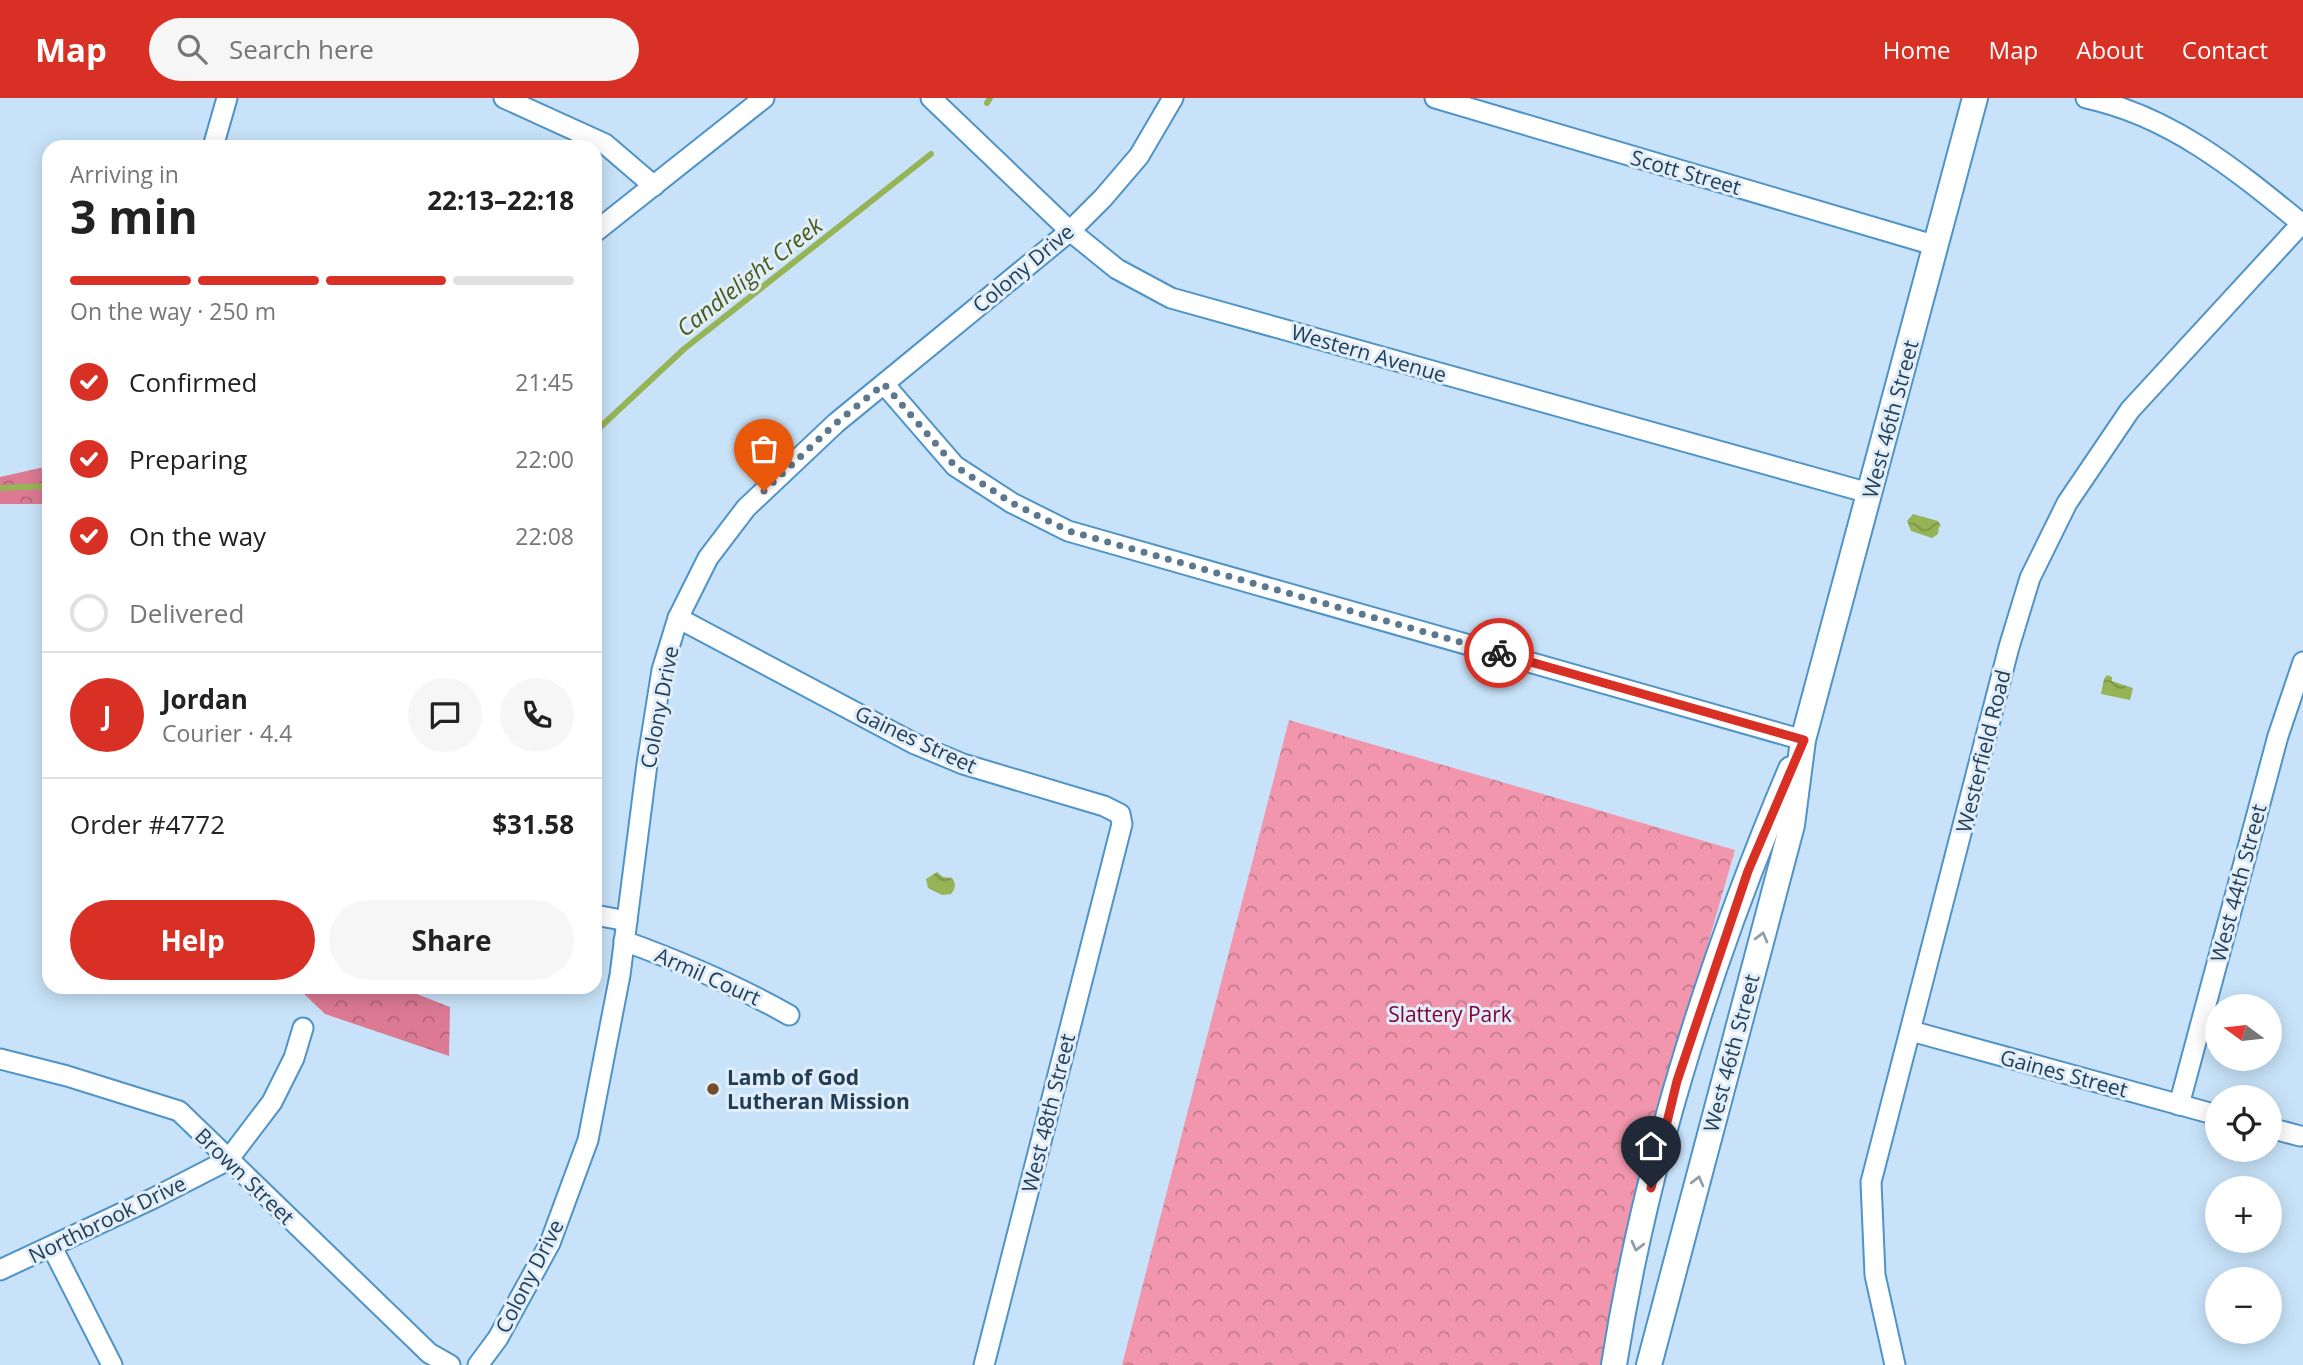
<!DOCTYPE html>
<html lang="en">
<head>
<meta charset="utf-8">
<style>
  :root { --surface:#fff; --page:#f6f6f6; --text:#222; --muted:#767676; --line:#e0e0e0; --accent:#d93025 }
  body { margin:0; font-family:"Open Sans",sans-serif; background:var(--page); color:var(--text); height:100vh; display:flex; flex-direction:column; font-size:26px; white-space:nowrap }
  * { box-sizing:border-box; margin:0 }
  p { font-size:23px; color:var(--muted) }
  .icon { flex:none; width:38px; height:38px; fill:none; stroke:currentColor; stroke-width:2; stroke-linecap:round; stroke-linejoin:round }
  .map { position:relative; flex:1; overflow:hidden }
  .panel { position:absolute; left:42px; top:42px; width:560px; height:854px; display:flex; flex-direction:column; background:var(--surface); border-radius:21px; box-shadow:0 4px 18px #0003 }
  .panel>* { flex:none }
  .needle { width:46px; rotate:285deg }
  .controls { position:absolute; left:2205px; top:896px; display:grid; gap:14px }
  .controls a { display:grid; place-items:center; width:77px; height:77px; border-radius:50%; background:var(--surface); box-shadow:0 4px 18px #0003; font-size:35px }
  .pin { position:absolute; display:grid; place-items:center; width:60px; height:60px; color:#fff; margin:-72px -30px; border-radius:50% 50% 50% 0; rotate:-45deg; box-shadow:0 0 7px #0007 }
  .pin .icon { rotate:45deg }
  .courier { position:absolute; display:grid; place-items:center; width:70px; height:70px; margin:-35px; border:5px solid #d93025; border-radius:50%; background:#fff; color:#222; box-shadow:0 2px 9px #0007 }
  .summary em { font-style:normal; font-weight:700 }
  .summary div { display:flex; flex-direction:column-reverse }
  .summary { display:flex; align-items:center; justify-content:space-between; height:119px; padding:0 28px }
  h1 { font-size:46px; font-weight:700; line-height:52px }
  .bar { display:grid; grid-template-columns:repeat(4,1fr); gap:10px 7px; align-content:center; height:84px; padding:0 28px }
  .bar i { height:9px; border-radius:5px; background:var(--line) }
  .bar .active { background:var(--accent) }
  .bar p { grid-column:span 4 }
  .line { display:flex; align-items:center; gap:18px; padding:0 28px; border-top:2px solid var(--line) }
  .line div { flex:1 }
  .round { display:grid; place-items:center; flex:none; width:74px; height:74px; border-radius:37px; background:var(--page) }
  ol { padding:0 28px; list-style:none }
  li { display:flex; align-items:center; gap:21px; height:77px }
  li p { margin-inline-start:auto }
  li .icon { padding:7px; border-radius:50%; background:var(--accent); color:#fff; stroke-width:4 }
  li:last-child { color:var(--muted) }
  li i { width:38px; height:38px; border:4px solid var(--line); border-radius:50% }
  .primary-button { display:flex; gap:14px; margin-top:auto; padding:14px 28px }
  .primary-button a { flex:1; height:80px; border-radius:42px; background:var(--accent); color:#fff; font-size:28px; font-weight:700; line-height:80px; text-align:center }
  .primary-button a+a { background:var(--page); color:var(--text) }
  header { display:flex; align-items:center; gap:42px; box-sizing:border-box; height:98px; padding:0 35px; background:var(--accent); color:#fff }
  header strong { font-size:33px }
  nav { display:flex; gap:38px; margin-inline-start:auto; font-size:24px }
  .search { width:490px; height:63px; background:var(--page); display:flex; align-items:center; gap:18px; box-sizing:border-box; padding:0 24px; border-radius:38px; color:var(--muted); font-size:26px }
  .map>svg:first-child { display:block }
  .forest { fill:url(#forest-crowns) }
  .park { fill:url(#park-crowns) }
  .water { fill:url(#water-waves) }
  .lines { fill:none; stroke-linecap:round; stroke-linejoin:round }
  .stream { stroke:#96b456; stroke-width:6 }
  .minor-casing { stroke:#4f93c7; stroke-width:23 }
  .tertiary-casing { stroke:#4f93c7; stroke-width:28 }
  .minor { stroke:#fff; stroke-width:19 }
  .tertiary { stroke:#fff; stroke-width:24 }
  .oneway { stroke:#909eaa }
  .done { stroke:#5c788e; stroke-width:7; stroke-dasharray:0 12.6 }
  .route { stroke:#d93025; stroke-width:9 }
  .poi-dot { fill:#724d28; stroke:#e1eefa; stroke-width:2.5 }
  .labels { text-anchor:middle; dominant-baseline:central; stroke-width:6; stroke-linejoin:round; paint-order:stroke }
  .street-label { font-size:21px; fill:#223e55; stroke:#e1eefa }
  .park-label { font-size:21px; fill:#81013b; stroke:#e1eefa }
  .poi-label { font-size:21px; font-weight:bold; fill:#223e55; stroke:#e1eefa; text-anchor:start }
  .water-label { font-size:23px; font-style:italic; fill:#475a18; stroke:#e1eefa }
</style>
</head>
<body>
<header>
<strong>Map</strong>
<div class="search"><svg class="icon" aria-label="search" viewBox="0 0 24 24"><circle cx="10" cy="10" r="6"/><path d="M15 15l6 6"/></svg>Search here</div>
<nav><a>Home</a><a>Map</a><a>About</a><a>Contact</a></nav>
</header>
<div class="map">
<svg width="2303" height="1267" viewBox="0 0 2303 1267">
  <defs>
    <pattern id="forest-crowns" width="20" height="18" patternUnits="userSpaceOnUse" patternTransform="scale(1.75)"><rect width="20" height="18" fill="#dc7993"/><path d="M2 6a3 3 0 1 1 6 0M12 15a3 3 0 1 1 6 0" fill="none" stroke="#b2657b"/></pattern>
    <pattern id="park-crowns" width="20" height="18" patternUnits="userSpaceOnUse" patternTransform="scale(1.75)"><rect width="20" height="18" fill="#f196ac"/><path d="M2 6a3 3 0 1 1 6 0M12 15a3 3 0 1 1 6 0" fill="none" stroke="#c37c8f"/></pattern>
    <pattern id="water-waves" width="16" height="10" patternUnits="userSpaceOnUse" patternTransform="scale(1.75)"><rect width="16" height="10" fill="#96b456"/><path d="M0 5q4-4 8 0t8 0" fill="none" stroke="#7a944a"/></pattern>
  </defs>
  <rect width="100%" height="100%" fill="#c8e3f9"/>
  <g class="forest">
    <path d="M49 368V406H0V379Z"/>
    <path d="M301 889H399L450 909 449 958 325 916 301 893Z"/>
  </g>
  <path class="park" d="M1289 622 1735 752 1635 1099 1600 1267H1122Z"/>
  <g class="water">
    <path d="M1913 416 1938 423 1941 428 1939 429 1938 436 1932 440 1911 433 1907 423Z"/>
    <path d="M2107 577 2112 579V583L2133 590 2130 602 2101 596 2104 581Z"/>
    <path d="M937 774 943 779 952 780C956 785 956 790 951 796L942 797 928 790 926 781Z"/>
  </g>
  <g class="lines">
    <g class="stream">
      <path d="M987 5 990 0"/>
      <path d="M595 334 684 251 931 56"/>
      <path d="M0 390 49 388"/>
    </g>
    <defs>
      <g id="minor">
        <path d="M504 0 605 46 654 88"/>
        <path d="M931 0 1070 133 1117 171 1171 200 1869 395"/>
        <path d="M1435 0 1937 148"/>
        <path d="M2086 0C2171 18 2236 72 2301 125"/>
        <path d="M213 49 227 0"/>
        <path d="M595 134 764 0"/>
        <path d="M884 286 955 368 1012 405 1068 433 1803 642"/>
        <path d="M678 520 915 646 963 666 1104 708 1120 716 1122 726 984 1267"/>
        <path d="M595 817 627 823"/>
        <path d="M624 843C682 864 736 887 789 917"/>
        <path d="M1911 933 2217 1017"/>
        <path d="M0 961 67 978 179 1013 429 1255 450 1267"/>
        <path d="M2179 1007 2278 638 2303 564"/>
        <path d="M2270 1030 2300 1038"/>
        <path d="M52 1149 112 1267"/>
        <path d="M0 1172 154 1100 228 1062 272 1004 294 960 303 930"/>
        <path d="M478 1267 498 1240 550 1145 588 1042 620 877 647 666 662 572 678 520 708 460 746 410 836 325 1070 133 1103 100 1139 58 1173 0"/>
        <path d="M1895 1267 1875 1177 1871 1084 2009 549 2030 480 2067 405 2130 312 2303 124"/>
      </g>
      <g id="tertiary">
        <path d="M1614 1267C1646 1062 1710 862 1791 671"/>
        <path d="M1649 1267 1792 727 1803 642 1975 0"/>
      </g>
    </defs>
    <use href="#minor" class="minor-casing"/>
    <use href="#tertiary" class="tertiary-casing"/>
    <use href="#minor" class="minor"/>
    <use href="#tertiary" class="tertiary"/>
  </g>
  <defs><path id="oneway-chevron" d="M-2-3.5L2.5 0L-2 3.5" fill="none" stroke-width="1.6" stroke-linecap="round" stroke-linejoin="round" transform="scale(1.75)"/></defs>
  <g class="oneway">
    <use href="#oneway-chevron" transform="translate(1762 839) rotate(-75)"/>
    <use href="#oneway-chevron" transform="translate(1698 1083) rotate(-75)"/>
    <use href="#oneway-chevron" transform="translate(1637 1148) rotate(104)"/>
  </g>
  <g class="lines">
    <path class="done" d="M764 393 836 325 884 286 955 368 1012 405 1069 433 1499 555"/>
    <path class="route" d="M1499 555 1804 642 1748 773 1677 983 1651 1090"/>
  </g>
  <circle class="poi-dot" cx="713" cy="991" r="7"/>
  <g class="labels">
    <g class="street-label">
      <text transform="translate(1686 74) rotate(16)">Scott Street</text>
      <text transform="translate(1023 170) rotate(-40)">Colony Drive</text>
      <text transform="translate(1369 255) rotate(16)">Western Avenue</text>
      <text transform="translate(1890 321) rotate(-75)">West 46th Street</text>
      <text transform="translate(659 609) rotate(-79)">Colony Drive</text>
      <text transform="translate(916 641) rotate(25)">Gaines Street</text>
      <text transform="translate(1983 653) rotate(-76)">Westerfield Road</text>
      <text transform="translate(2238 785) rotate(-75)">West 44th Street</text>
      <text transform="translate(708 878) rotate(24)">Armil Court</text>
      <text transform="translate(1731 955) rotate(-75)">West 46th Street</text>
      <text transform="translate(2064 975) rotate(15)">Gaines Street</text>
      <text transform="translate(1048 1015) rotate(-76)">West 48th Street</text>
      <text transform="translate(245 1078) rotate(44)">Brown Street</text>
      <text transform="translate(107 1121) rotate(-26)">Northbrook Drive</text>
      <text transform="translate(529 1178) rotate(-63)">Colony Drive</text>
    </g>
    <g class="park-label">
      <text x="1450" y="916">Slattery Park</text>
    </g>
    <g class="poi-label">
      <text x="727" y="979">Lamb of God<tspan x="727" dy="24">Lutheran Mission</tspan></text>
    </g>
    <g class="water-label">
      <text transform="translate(749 178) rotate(-38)">Candlelight Creek</text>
    </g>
  </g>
</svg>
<div class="controls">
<a><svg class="needle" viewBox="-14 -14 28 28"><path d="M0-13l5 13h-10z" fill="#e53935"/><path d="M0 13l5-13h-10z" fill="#767676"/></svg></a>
<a><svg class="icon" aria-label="locate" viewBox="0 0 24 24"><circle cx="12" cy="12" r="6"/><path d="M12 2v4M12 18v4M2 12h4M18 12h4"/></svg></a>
<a>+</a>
<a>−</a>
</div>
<div class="pin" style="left:764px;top:393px;background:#ea580c"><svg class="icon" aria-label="bag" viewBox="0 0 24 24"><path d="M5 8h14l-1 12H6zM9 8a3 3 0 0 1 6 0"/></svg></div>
<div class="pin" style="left:1651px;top:1090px;background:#1f2937"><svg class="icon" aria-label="home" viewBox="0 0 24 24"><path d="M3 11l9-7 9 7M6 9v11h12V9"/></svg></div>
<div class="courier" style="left:1499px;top:555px"><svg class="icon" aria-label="bike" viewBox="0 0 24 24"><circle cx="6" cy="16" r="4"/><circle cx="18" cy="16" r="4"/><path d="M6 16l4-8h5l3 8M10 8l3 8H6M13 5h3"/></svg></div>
<section class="panel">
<div class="summary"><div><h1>3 min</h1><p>Arriving in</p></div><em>22:13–22:18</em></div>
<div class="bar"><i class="active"></i><i class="active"></i><i class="active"></i><i></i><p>On the way · 250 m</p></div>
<ol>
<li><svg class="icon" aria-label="check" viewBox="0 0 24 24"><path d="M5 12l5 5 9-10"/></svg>Confirmed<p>21:45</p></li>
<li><svg class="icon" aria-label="check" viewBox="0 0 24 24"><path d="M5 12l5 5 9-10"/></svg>Preparing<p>22:00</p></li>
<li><svg class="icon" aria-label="check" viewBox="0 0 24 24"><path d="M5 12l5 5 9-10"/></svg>On the way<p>22:08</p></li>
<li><i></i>Delivered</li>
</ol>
<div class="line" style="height:126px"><b class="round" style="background:var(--accent);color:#fff">J</b><div><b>Jordan</b><p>Courier · 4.4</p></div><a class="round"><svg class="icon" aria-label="chat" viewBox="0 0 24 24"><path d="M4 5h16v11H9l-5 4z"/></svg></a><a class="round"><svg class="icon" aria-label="phone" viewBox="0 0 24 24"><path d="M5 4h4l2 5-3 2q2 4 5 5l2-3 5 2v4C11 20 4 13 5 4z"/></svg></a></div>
<div class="line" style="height:91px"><div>Order #4772</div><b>$31.58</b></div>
<div class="primary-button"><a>Help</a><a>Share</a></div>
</section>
</div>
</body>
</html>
